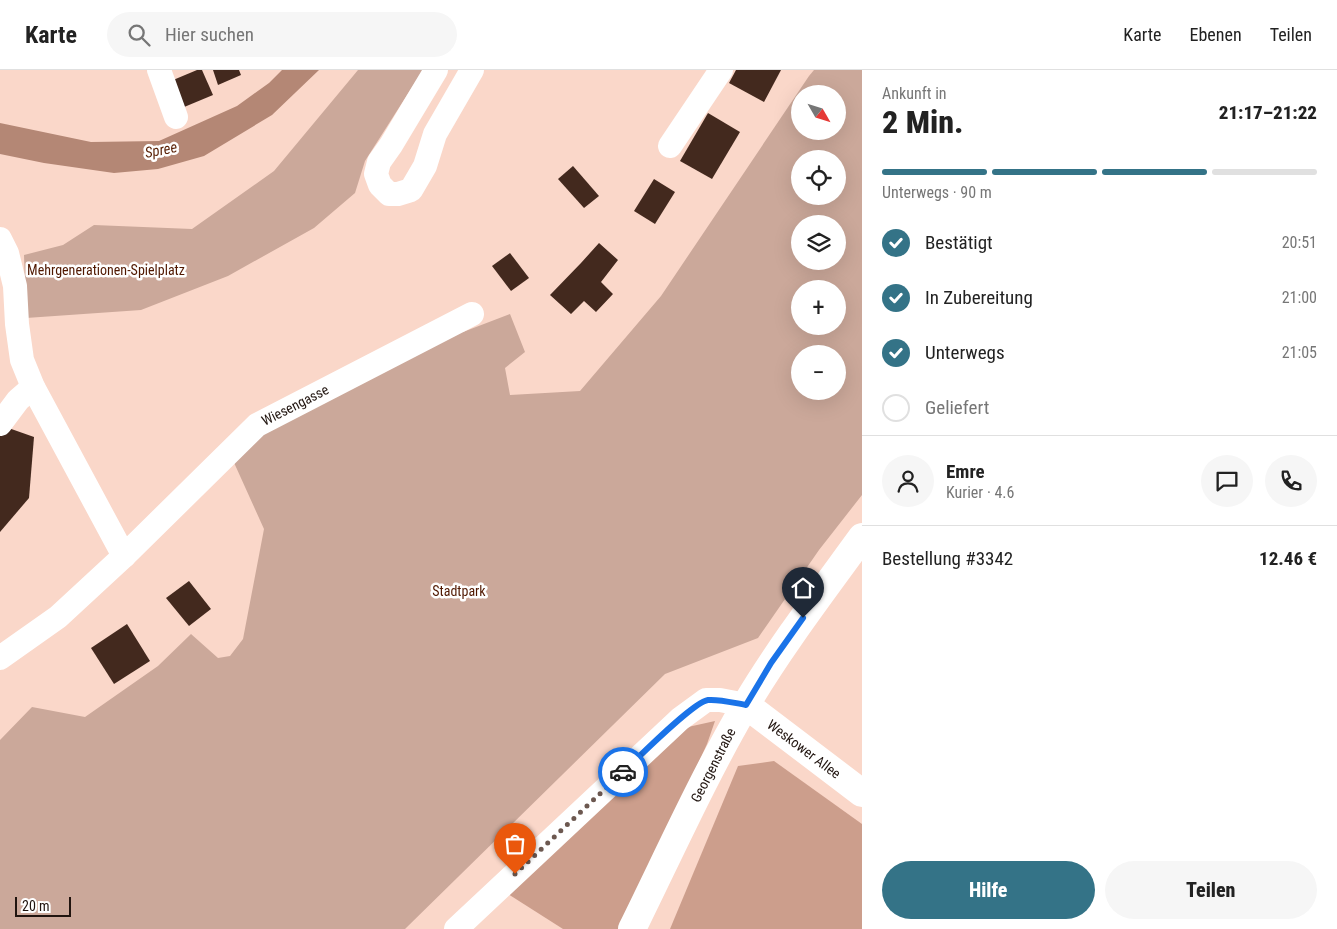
<!DOCTYPE html>
<html lang="de">
<head>
<meta charset="utf-8">
<style>
  :root { --surface:#fff; --page:#f6f6f6; --text:#222; --muted:#767676; --line:#e0e0e0; --accent:#347387 }
  body { margin:0; font-family:"Roboto Condensed",sans-serif; background:var(--page); color:var(--text); height:100vh; display:flex; flex-direction:column; font-size:19px; white-space:nowrap }
  * { box-sizing:border-box; margin:0 }
  p { font-size:16px; color:var(--muted) }
  .icon { flex:none; width:28px; height:28px; fill:none; stroke:currentColor; stroke-width:2; stroke-linecap:round; stroke-linejoin:round }
  .map { position:relative; flex:1; overflow:hidden }
  .panel { display:flex; flex-direction:column; background:var(--surface); width:475px }
  .panel>* { flex:none }
  .needle { width:32px; rotate:129deg }
  .buttons { position:absolute; left:791px; top:15px; display:grid; gap:10px }
  .buttons a { display:grid; place-items:center; width:55px; height:55px; border-radius:50%; background:var(--surface); box-shadow:0 5px 20px #0002; font-size:25px }
  .scale { position:absolute; left:15px; bottom:12px; width:56px; box-sizing:border-box; padding-left:5px; border:2px solid #20140f; border-top:0; font-size:14px; line-height:18px; white-space:nowrap; color:#20140f; -webkit-text-stroke:4px #fff; paint-order:stroke }
  .pin { position:absolute; display:grid; place-items:center; width:42px; height:42px; color:#fff; margin:-51px -21px; border-radius:50% 50% 50% 0; rotate:-45deg; box-shadow:0 0 5px #0007 }
  .pin .icon { rotate:45deg }
  .courier { position:absolute; display:grid; place-items:center; width:50px; height:50px; margin:-25px; border:4px solid #1a73e8; border-radius:50%; background:#fff; color:#222; box-shadow:0 1px 6px #0007 }
  .headline em { font-style:normal; font-weight:800 }
  .headline div { display:flex; flex-direction:column-reverse }
  .headline { display:flex; align-items:center; justify-content:space-between; height:85px; padding:0 20px }
  h1 { font-size:32px; font-weight:800; line-height:38px }
  .bar { display:grid; grid-template-columns:repeat(4,1fr); gap:8px 5px; align-content:center; height:60px; padding:0 20px }
  .bar i { height:6px; border-radius:4px; background:var(--line) }
  .bar .active { background:var(--accent) }
  .bar p { grid-column:span 4 }
  .line { display:flex; align-items:center; gap:12px; padding:0 20px; border-top:1px solid var(--line) }
  .line div { flex:1 }
  .round { display:grid; place-items:center; flex:none; width:52px; height:52px; border-radius:26px; background:var(--page) }
  ol { padding:0 20px; list-style:none }
  li { display:flex; align-items:center; gap:15px; height:55px }
  li p { margin-inline-start:auto }
  li .icon { padding:5px; border-radius:50%; background:var(--accent); color:#fff; stroke-width:4 }
  li:last-child { color:var(--muted) }
  li i { width:28px; height:28px; border:2px solid var(--line); border-radius:50% }
  .primary-button { display:flex; gap:10px; margin-top:auto; padding:10px 20px }
  .primary-button a { flex:1; height:58px; border-radius:30px; background:var(--accent); color:#fff; font-size:20px; font-weight:800; line-height:58px; text-align:center }
  .primary-button a+a { background:var(--page); color:var(--text) }
  header { display:flex; align-items:center; gap:30px; box-sizing:border-box; height:70px; padding:0 25px; background:var(--surface); border-bottom:1px solid var(--line) }
  header strong { font-size:24px }
  nav { display:flex; gap:28px; margin-inline-start:auto; font-size:18px }
  .search { width:350px; height:45px; background:var(--page); display:flex; align-items:center; gap:12px; box-sizing:border-box; padding:0 18px; border-radius:28px; color:var(--muted); font-size:19px }
  main { display:flex; flex:1; min-height:0 }
  .map>svg:first-child { display:block }
  .green { fill:#cba89a; fill-rule:evenodd }
  .forest { fill:#cc9e8c }
  .water { fill:#b48775 }
  .building { fill:#43291e }
  .lines { fill:none; stroke-linecap:round; stroke-linejoin:round }
  .minor { stroke:#fff; stroke-width:24 }
  .major { stroke:#fff; stroke-width:28 }
  .done { stroke:#6c5850; stroke-width:5; stroke-dasharray:0 9 }
  .route { stroke:#1a73e8; stroke-width:6 }
  .labels { text-anchor:middle; dominant-baseline:central; stroke-width:5; stroke-linejoin:round; paint-order:stroke }
  .park-label { font-size:14px; fill:#501800; stroke:#fff }
  .street-label { font-size:14px; fill:#20140f; stroke:#fff }
  .water-label { font-size:15px; font-style:italic; fill:#581f04; stroke:#fff }
</style>
</head>
<body>
<header>
<strong>Karte</strong>
<div class="search"><svg class="icon" aria-label="search" viewBox="0 0 24 24"><circle cx="10" cy="10" r="6"/><path d="M15 15l6 6"/></svg>Hier suchen</div>
<nav><a>Karte</a><a>Ebenen</a><a>Teilen</a></nav>
</header>
<main>
<div class="map">
<svg width="862" height="859" viewBox="0 0 862 859">
  <rect width="100%" height="100%" fill="#fad7c9"/>
  <g class="green">
    <path d="M358 0H423L365 91 355 123 314 158 228 206 141 240 26 248 24 185 63 175 94 155 192 159 274 101Z"/>
    <path d="M814 0H862V425L819 480 758 568 665 604 405 859H0V670L32 637 85 647 158 596 191 564 218 588 230 586 243 569 264 459 231 386 259 357 452 259 463 262 510 244 525 282 505 298 510 325 580 321 661 226 809 6ZM800 24H838V61H800ZM800 89H838V126H800ZM800 154H838V191H800ZM800 219H838V256H800ZM800 284H838V321H800Z"/>
  </g>
  <g class="forest">
    <path d="M715 651 707 674 623 859H563L508 824 688 657Z"/>
    <path d="M774 691 862 754V859H670L738 696Z"/>
  </g>
  <path class="water" d="M282 0H319L272 45 204 86 158 99 114 103 44 93 0 84V53L91 72 159 71 237 36 269 13Z"/>
  <g class="building">
    <path d="M197 0H202L213 25 177 40 166 13Z"/>
    <path d="M213 0H239L241 5 218 15Z"/>
    <path d="M736 0H781L764 32 729 13Z"/>
    <path d="M708 43 740 62 712 109 680 91Z"/>
    <path d="M573 96 599 126 584 138 558 109Z"/>
    <path d="M654 109 675 122 655 154 634 141Z"/>
    <path d="M599 173 618 190 601 212 613 224 596 242 584 231 571 244 550 225 581 193 595 206 581 193Z"/>
    <path d="M510 183 529 208 511 221 492 196Z"/>
    <path d="M0 355 34 367 29 428 0 462Z"/>
    <path d="M189 511 211 539 189 556 166 528Z"/>
    <path d="M127 554 150 591 114 614 91 578Z"/>
  </g>
  <g class="lines">
    <g class="minor">
      <path d="M159 0 176 47"/>
      <path d="M436 0 391 75 379 92 376 104 380 115 389 124H398L411 120 425 96 435 64 472 0"/>
      <path d="M670 76 721 0"/>
      <path d="M0 169 7 183 15 216 17 254 22 290 33 317 124 486"/>
      <path d="M0 354 18 330 33 317"/>
      <path d="M0 588 58 547 124 486 257 355 472 244"/>
      <path d="M456 859 680 649 706 630H720L746 635"/>
    </g>
    <g class="major">
      <path d="M746 635 862 723"/>
      <path d="M632 859C669 784 703 708 745 636 780 577 822 522 862 467"/>
    </g>
  </g>
  <g class="lines">
    <path class="done" d="M515 804 623 702"/>
    <path class="route" d="M623 702C637 689 693 632 708 630 720 629 734 633 746 635L771 593 803 548"/>
  </g>
  <g class="labels">
    <g class="park-label">
      <text x="106" y="200">Mehrgenerationen-Spielplatz</text>
      <text x="459" y="521">Stadtpark</text>
    </g>
    <g class="street-label">
      <text transform="translate(295 335) rotate(-27)">Wiesengasse</text>
      <text transform="translate(804 679) rotate(37)">Weskower Allee</text>
      <text transform="translate(713 695) rotate(-63)">Georgenstraße</text>
    </g>
    <g class="water-label">
      <text transform="translate(161 80) rotate(-11)">Spree</text>
    </g>
  </g>
</svg>
<div class="buttons">
<a><svg class="needle" viewBox="-14 -14 28 28"><path d="M0-13l5 13h-10z" fill="#e53935"/><path d="M0 13l5-13h-10z" fill="#767676"/></svg></a>
<a><svg class="icon" aria-label="locate" viewBox="0 0 24 24"><circle cx="12" cy="12" r="6"/><path d="M12 2v4M12 18v4M2 12h4M18 12h4"/></svg></a>
<a><svg class="icon" aria-label="layers" viewBox="0 0 24 24"><path d="M12 4l9 5-9 5-9-5zM3 14l9 5 9-5"/></svg></a>
<a>+</a>
<a>−</a>
</div>
<div class="scale">20 m</div>
<div class="pin" style="left:515px;top:804px;background:#ea580c"><svg class="icon" aria-label="bag" viewBox="0 0 24 24"><path d="M5 8h14l-1 12H6zM9 8a3 3 0 0 1 6 0"/></svg></div>
<div class="pin" style="left:803px;top:548px;background:#1f2937"><svg class="icon" aria-label="home" viewBox="0 0 24 24"><path d="M3 11l9-7 9 7M6 9v11h12V9"/></svg></div>
<div class="courier" style="left:623px;top:702px"><svg class="icon" aria-label="car" viewBox="0 0 24 24"><path d="M5 17H2v-5l4-1 3-4h7l3 4 3 1v5h-3M9 17h6M6 11h13"/><circle cx="7" cy="17" r="2"/><circle cx="17" cy="17" r="2"/></svg></div>
</div>
<section class="panel">
<div class="headline"><div><h1>2 Min.</h1><p>Ankunft in</p></div><em>21:17–21:22</em></div>
<div class="bar"><i class="active"></i><i class="active"></i><i class="active"></i><i></i><p>Unterwegs · 90 m</p></div>
<ol>
<li><svg class="icon" aria-label="check" viewBox="0 0 24 24"><path d="M5 12l5 5 9-10"/></svg>Bestätigt<p>20:51</p></li>
<li><svg class="icon" aria-label="check" viewBox="0 0 24 24"><path d="M5 12l5 5 9-10"/></svg>In Zubereitung<p>21:00</p></li>
<li><svg class="icon" aria-label="check" viewBox="0 0 24 24"><path d="M5 12l5 5 9-10"/></svg>Unterwegs<p>21:05</p></li>
<li><i></i>Geliefert</li>
</ol>
<div class="line" style="height:90px"><a class="round"><svg class="icon" aria-label="person" viewBox="0 0 24 24"><circle cx="12" cy="8" r="4"/><path d="M4 21q1-7 8-7t8 7"/></svg></a><div><b>Emre</b><p>Kurier · 4.6</p></div><a class="round"><svg class="icon" aria-label="chat" viewBox="0 0 24 24"><path d="M4 5h16v11H9l-5 4z"/></svg></a><a class="round"><svg class="icon" aria-label="phone" viewBox="0 0 24 24"><path d="M5 4h4l2 5-3 2q2 4 5 5l2-3 5 2v4C11 20 4 13 5 4z"/></svg></a></div>
<div class="line" style="height:65px"><div>Bestellung #3342</div><b>12.46 €</b></div>
<div class="primary-button"><a>Hilfe</a><a>Teilen</a></div>
</section>
</main>
</body>
</html>
